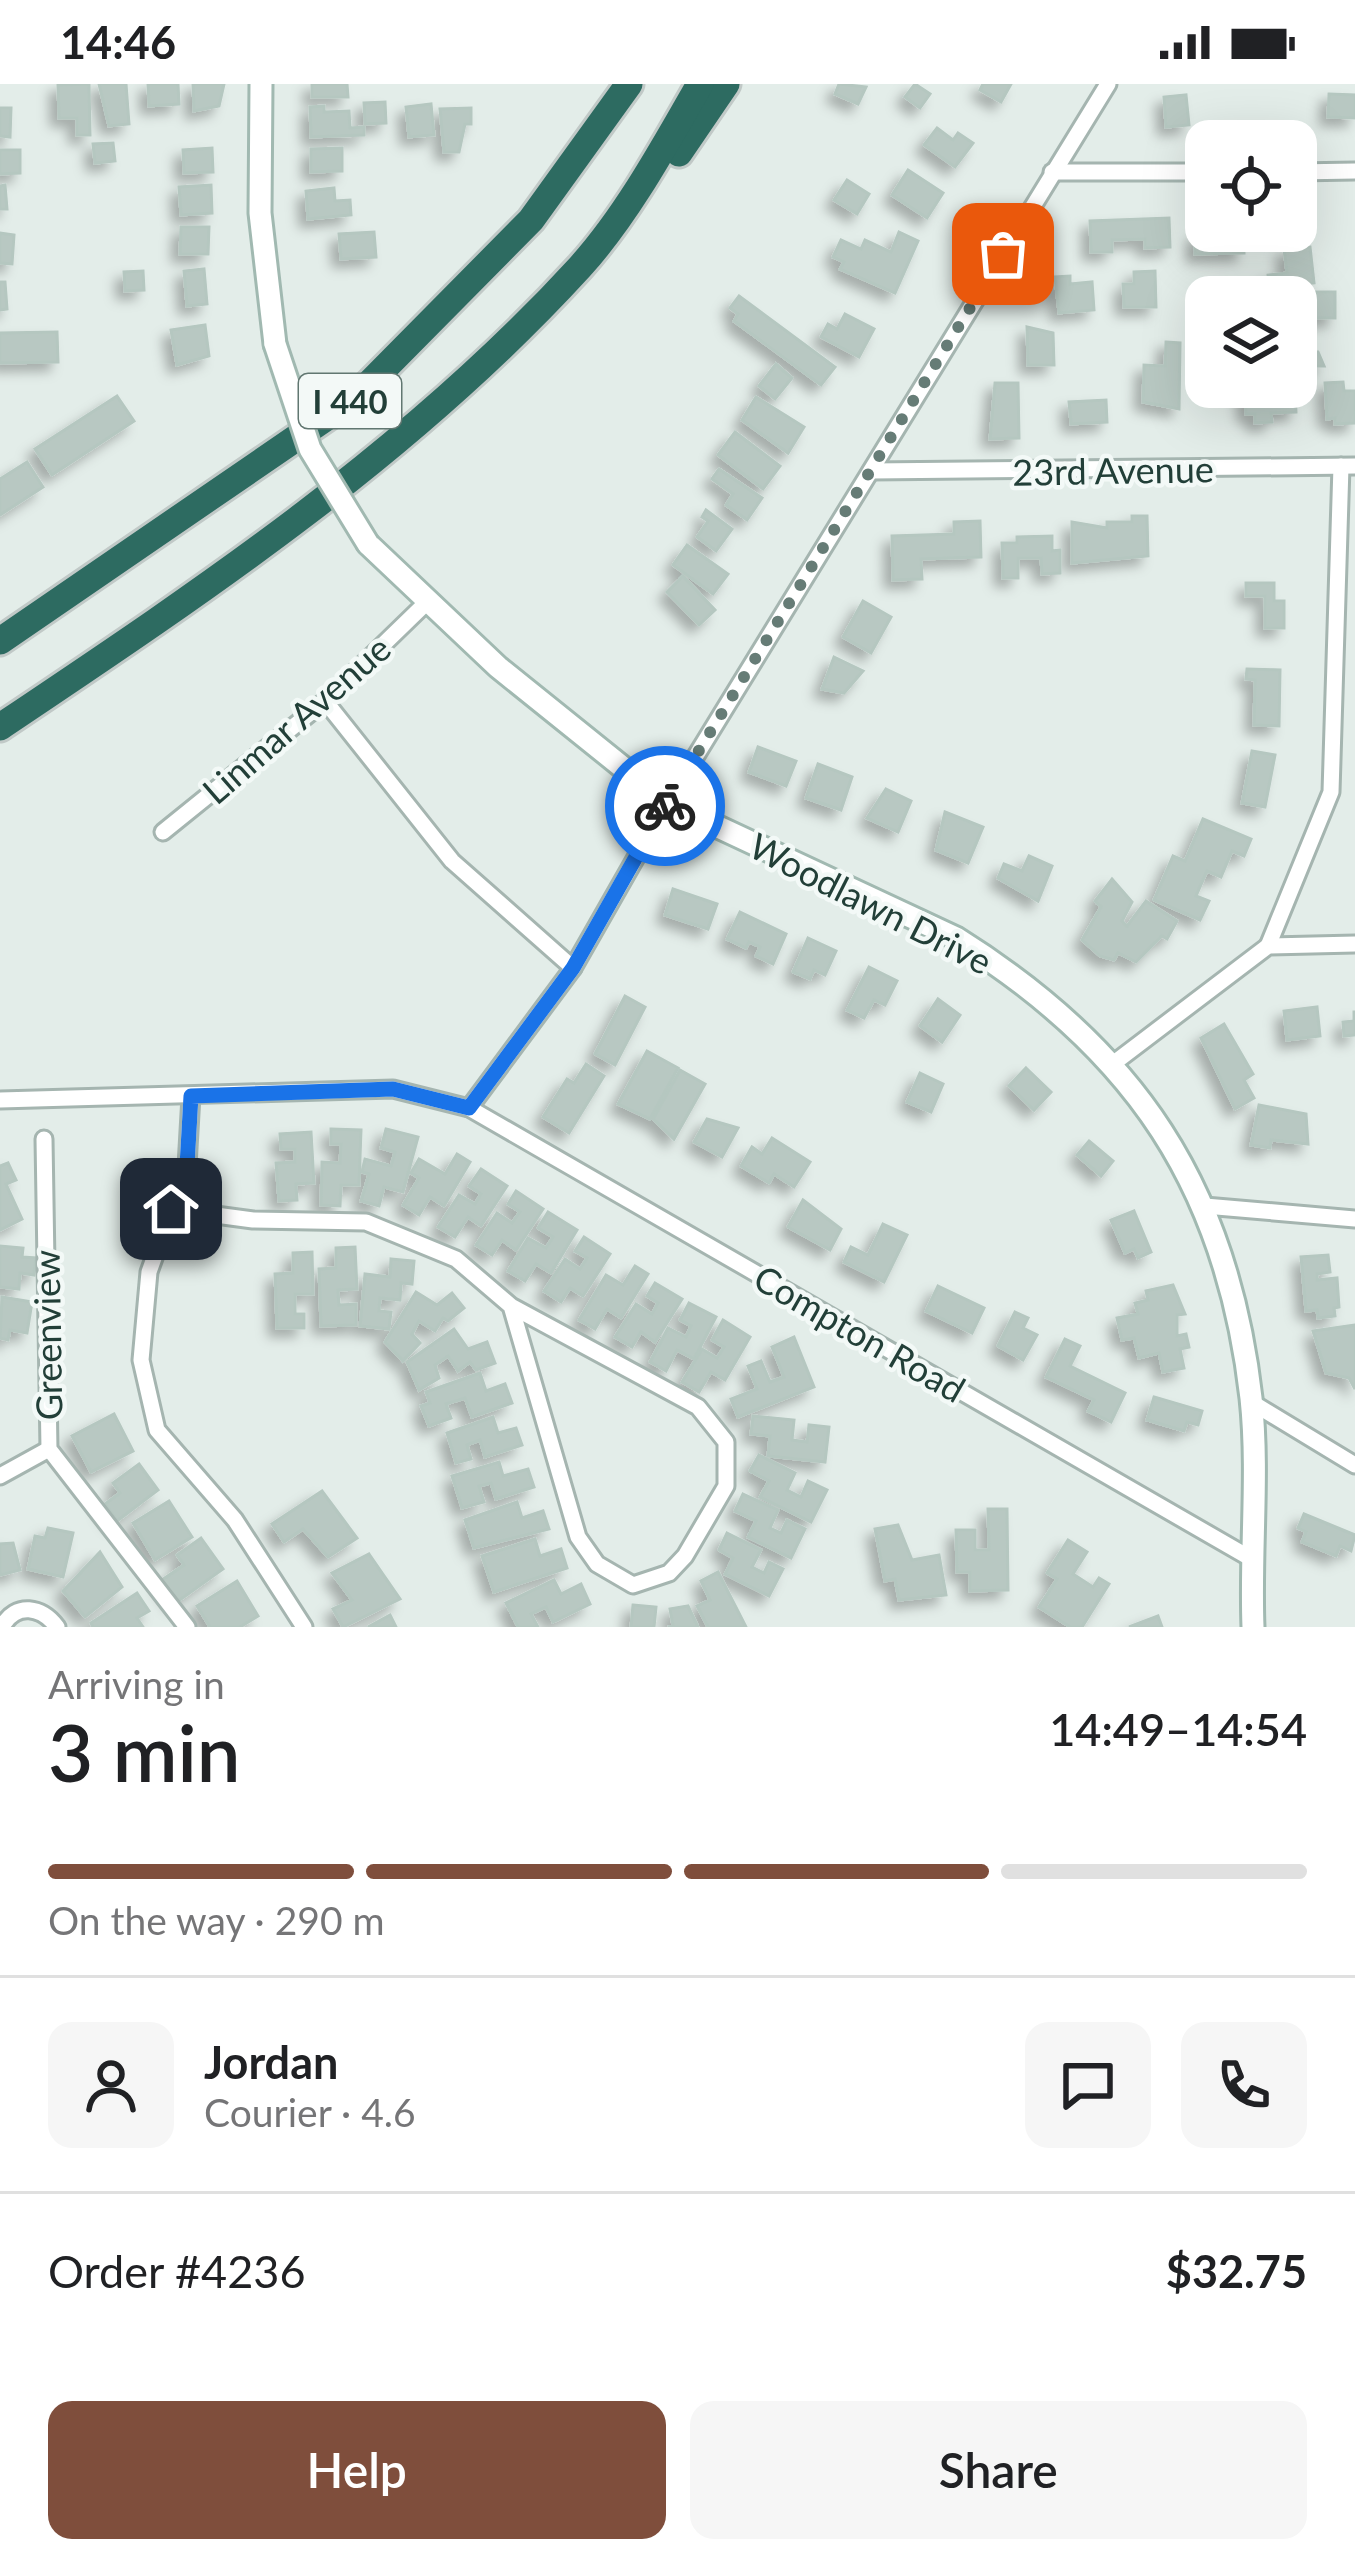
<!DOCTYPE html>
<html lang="en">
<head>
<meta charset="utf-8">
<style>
  :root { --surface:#fff; --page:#f6f6f6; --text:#202124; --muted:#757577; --line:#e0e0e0; --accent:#7f4e3c }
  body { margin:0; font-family:Lato,sans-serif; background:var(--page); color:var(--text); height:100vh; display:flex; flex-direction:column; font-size:45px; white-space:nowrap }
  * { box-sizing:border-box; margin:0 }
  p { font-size:39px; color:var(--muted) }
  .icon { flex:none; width:66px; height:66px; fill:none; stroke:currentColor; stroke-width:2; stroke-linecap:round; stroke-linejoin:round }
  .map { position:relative; height:1543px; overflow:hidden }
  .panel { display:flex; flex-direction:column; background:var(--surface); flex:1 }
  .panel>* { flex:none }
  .buttons { position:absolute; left:1185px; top:36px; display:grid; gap:24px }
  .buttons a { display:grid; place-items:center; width:132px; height:132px; border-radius:24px; background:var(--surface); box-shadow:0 12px 48px #0002; font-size:60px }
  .pin { position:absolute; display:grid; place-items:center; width:102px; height:102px; color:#fff; margin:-51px; border-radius:24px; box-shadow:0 6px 18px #0006 }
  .courier { position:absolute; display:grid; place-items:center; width:120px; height:120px; margin:-60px; border:9px solid #1a73e8; border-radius:50%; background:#fff; color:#222; box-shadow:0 3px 15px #0007 }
  .overview em { font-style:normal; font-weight:600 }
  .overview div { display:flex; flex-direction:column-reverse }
  .overview { display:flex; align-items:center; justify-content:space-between; height:204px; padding:0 48px }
  h1 { font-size:78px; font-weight:600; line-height:90px }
  .bar { display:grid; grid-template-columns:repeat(4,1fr); gap:18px 12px; align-content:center; height:144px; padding:0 48px }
  .bar i { height:15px; border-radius:9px; background:var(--line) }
  .bar .selected { background:var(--accent) }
  .bar p { grid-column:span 4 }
  .line { display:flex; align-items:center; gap:30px; padding:0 48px; border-top:3px solid var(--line) }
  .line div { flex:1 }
  .round { display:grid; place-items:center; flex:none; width:126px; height:126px; border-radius:24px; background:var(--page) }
  .primary-button { display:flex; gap:24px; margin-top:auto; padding:24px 48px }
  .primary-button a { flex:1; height:138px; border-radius:24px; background:var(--accent); color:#fff; font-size:48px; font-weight:600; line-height:138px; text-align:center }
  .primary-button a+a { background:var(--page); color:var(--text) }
  .status { display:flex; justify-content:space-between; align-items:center; height:84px; padding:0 60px; background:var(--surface); direction:ltr }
  .status svg { height:33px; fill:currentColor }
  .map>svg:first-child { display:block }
  .building { fill:#b8c8c2; stroke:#b5c7c0; stroke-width:3; filter:url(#shadow) }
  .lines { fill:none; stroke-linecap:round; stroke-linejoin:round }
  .street-casing { stroke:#a5b5b0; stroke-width:21 }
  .secondary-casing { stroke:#a1b9b1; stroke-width:27 }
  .highway-casing { stroke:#c1c9c7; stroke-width:33 }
  .street { stroke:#fff; stroke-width:15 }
  .secondary { stroke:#fff; stroke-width:21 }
  .highway { stroke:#2d6b61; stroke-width:27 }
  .secondary-bridge-casing { stroke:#a1b9b1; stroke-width:27; stroke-linecap:butt }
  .secondary-bridge { stroke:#fff; stroke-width:21 }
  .done { stroke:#667c76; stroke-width:12; stroke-dasharray:0 21.6 }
  .route { stroke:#1a73e8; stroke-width:15 }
  .labels { text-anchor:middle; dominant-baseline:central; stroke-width:9; stroke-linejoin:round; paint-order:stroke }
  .shield { fill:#f3f9f7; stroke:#617771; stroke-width:3 }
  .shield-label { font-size:33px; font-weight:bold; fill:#223f38 }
  .street-label { font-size:36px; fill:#223f38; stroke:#f3f9f7 }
</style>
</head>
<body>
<div class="status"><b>14:46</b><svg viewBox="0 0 49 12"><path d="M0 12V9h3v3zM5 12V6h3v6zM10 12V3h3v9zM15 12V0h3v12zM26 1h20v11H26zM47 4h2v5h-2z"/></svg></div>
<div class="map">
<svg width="1355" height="1543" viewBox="0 0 1355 1543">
  <defs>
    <filter id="shadow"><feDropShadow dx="-8" dy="8" stdDeviation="6" flood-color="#0004"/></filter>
  </defs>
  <rect width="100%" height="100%" fill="#e3ede9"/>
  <g class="building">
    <path d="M89 0 90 51H77V34H59L58 1Z"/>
    <path d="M99 0H126L129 40 109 42Z"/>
    <path d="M148 0H178L179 20 149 22Z"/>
    <path d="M193 0H224L219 22 194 27Z"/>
    <path d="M312 0H347L348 13H312Z"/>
    <path d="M839 0 866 3 858 20 835 10Z"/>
    <path d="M915 0 930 10 920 24 905 13Z"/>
    <path d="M983 0H1011L1001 18 980 6Z"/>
    <path d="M1329 10 1355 11V34L1328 33Z"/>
    <path d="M1186 11 1189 41 1166 43 1164 13Z"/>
    <path d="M385 18 386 39 365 40 364 19Z"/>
    <path d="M431 20 434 51 409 53 406 23Z"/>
    <path d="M324 22V28L349 27 350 44 364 43V51L311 53 310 23Z"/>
    <path d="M0 24H11L10 53 0 52Z"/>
    <path d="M471 24V40H465L459 68H444L440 25Z"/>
    <path d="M937 44 953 56 958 49 973 59 955 83 924 61Z"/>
    <path d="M113 59 115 77 95 79 93 60Z"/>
    <path d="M212 64 213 88 184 89 183 66Z"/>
    <path d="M342 64V87L311 88V65Z"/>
    <path d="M0 66H20V89L0 90Z"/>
    <path d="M908 86 943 109 927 134 892 111Z"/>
    <path d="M847 96 869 110 857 130 834 116Z"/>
    <path d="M5 101 7 125H0V102Z"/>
    <path d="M211 101 212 129 181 131 179 103Z"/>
    <path d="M334 104 335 117 350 116 351 131 308 135 306 107Z"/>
    <path d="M1169 134 1170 163 1145 164V155L1112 156V168H1091L1090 137Z"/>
    <path d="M181 143H209L208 170H180Z"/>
    <path d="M374 148 376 173 341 175 339 150Z"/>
    <path d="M899 148 918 157 895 209 840 185 844 178 833 173 841 156 861 165 865 156 891 168Z"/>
    <path d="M0 149 14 151 12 180 0 179Z"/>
    <path d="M1243 149 1244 169 1195 170V150Z"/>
    <path d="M1310 163 1314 199 1302 200 1303 216 1270 213 1268 191 1287 189 1284 165Z"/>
    <path d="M204 185 207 220 187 222 184 187Z"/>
    <path d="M143 187 144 206 125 207 124 188Z"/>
    <path d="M1155 187 1156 223H1124L1123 200H1134V188Z"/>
    <path d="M1070 192V200L1092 198 1094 226 1059 229 1055 193Z"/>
    <path d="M0 198H5L7 225 0 226Z"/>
    <rect x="1315" y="208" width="20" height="26"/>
    <path d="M739 212 835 283 821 301 734 237 738 230 730 224Z"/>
    <path d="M845 230 874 245 859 273 821 253 828 240 837 245Z"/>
    <path d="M205 241 209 272 177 281 171 246Z"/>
    <path d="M1027 243 1053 249 1054 281H1028Z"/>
    <path d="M57 248 58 278 0 279V249Z"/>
    <path d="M1166 258 1180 259 1179 325 1143 318 1144 281 1165 282Z"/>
    <path d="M1296 267 1318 268 1324 282H1313V290L1296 289Z"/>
    <path d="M776 280 792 294 775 315 759 302Z"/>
    <path d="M1343 298 1344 307H1355V339L1335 340V334L1327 335 1325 299Z"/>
    <path d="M995 299H1018L1019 354 990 355Z"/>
    <path d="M1263 303H1295L1296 328 1271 329 1272 338 1255 339V330H1246L1244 304Z"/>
    <path d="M117 312 134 337 52 391 35 365Z"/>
    <path d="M756 313 804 343 788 369 742 336Z"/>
    <path d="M1106 316 1107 338 1071 340 1069 318Z"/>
    <path d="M735 348 780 382 763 405 718 371Z"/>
    <path d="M27 378 43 403 0 431V395Z"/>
    <path d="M719 385 762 414 747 436 726 421 733 410 712 395Z"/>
    <path d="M706 426 732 445 716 467 697 453 708 437 702 433Z"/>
    <path d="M1132 432H1147L1148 472 1072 479V438L1107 444V438H1132Z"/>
    <path d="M980 437 981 473 921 475 922 495 893 496 892 452 954 450V438Z"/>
    <path d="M1052 452V467L1060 466V489L1042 490 1041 474H1018V494H1003L1002 459H1017V453Z"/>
    <path d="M687 461 728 490 713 510 673 481Z"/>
    <path d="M683 492 715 526 699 541 667 508Z"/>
    <path d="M1246 499H1274V517H1284V544H1265V512H1246Z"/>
    <path d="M863 517 891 533 871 569 843 553Z"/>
    <path d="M834 573 863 587 844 609 822 605Z"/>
    <path d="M1247 585 1280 586 1279 642 1254 641 1255 596 1246 595Z"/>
    <path d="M758 663 796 677 786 702 749 688Z"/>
    <path d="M1252 667 1275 671 1265 723 1242 719Z"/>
    <path d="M818 680 852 693 841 726 806 714Z"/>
    <path d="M886 705 911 717 898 748 867 734Z"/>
    <path d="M945 728 983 743 968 779 936 766Z"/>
    <path d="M1203 735 1251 755 1244 772 1232 767 1221 793 1207 787 1196 812 1209 817 1200 836 1154 816 1173 772 1185 777Z"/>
    <path d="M1029 772 1052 782 1038 817 998 794 1004 780 1022 787Z"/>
    <path d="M1112 795 1132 818 1122 837 1127 842 1146 817 1177 837 1167 855 1162 852 1136 878 1118 869 1114 876 1100 872 1082 856 1101 823 1095 817Z"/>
    <path d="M673 805 717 820 708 845 665 831Z"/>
    <path d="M740 828 786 850 773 880 756 872 760 863 749 858 746 864 727 855Z"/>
    <path d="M808 854 836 867 825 891 814 886 810 895 793 888Z"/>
    <path d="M869 883 897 897 885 921 874 916 864 934 847 926Z"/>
    <path d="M625 912 645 923 615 981 595 970Z"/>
    <path d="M938 915 960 931 942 958 920 942Z"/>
    <path d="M1317 923 1320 952 1287 956 1284 927Z"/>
    <path d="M1354 928H1355V951L1344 952 1343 938 1354 937Z"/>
    <path d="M1224 940 1253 990 1244 996 1254 1014 1235 1025 1201 954Z"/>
    <path d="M647 967 678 984 650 1035 618 1020Z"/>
    <path d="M586 980 604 992 569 1049 543 1033 567 995 574 999Z"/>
    <path d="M1026 984 1051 1008 1034 1026 1009 1002Z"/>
    <path d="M680 986 705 1000 674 1055 653 1035Z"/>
    <path d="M920 989 943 1000 931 1028 907 1018Z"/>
    <path d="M1259 1021 1306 1030 1308 1060 1271 1056 1270 1064 1251 1061Z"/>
    <path d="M707 1035 738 1044 722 1073 694 1058Z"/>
    <path d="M331 1045 361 1046 359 1101H341L340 1122 321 1121 322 1078 340 1079 341 1060H331Z"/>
    <path d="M386 1045 418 1053 403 1108 384 1103 379 1122 361 1117 369 1090 362 1088 365 1075 391 1082 395 1068 381 1064Z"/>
    <path d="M311 1048 314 1099 296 1100 297 1116 279 1117 276 1079 295 1078V1065H281L280 1050Z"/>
    <path d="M772 1054 810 1078 794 1103 774 1090 769 1099 741 1082 752 1063 762 1070Z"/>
    <path d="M1089 1057 1113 1077 1101 1092 1077 1071Z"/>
    <path d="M457 1070 470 1078 444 1122 430 1113 419 1131 403 1121 419 1094 411 1089 419 1075 445 1090Z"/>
    <path d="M8 1079 16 1096 6 1100 22 1135 0 1146V1082Z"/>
    <path d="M481 1085 507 1102 481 1142 468 1133 455 1153 438 1143 459 1111 475 1120 481 1110 469 1102Z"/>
    <path d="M516 1107 543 1125 516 1166 502 1156 492 1171 476 1161 497 1129 512 1139 520 1128 508 1120Z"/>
    <path d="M803 1116 841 1145 830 1166 788 1143Z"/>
    <path d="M1134 1127 1151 1168 1138 1174 1134 1165 1125 1169 1111 1136Z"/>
    <path d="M548 1128 577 1146 551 1189 536 1180 525 1197 508 1187 528 1154 546 1164 553 1153 538 1144Z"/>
    <path d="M883 1140 907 1151 884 1198 844 1178 851 1163 868 1171Z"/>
    <path d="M584 1153 610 1170 583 1212 570 1204 561 1218 544 1207 565 1175 580 1185 587 1174 575 1167Z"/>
    <path d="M0 1162 23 1164 22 1173 36 1174 34 1191 20 1189 19 1205 0 1203Z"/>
    <path d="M355 1163 357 1205 338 1206 339 1221 356 1220V1241L321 1242 319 1185 336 1184V1164Z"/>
    <path d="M312 1168 313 1210H295V1230H304V1244H277L275 1190 293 1189V1169Z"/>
    <path d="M1328 1171 1330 1188 1317 1190V1196L1337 1194 1339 1223 1334 1224 1335 1232 1318 1234 1317 1226 1306 1227 1301 1173Z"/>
    <path d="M391 1175 414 1177 412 1200 401 1199 400 1216 380 1214 379 1227 391 1228 389 1245 360 1242 365 1190 390 1193Z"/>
    <path d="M635 1182 648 1190 621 1234 607 1225 595 1245 579 1236 606 1191 623 1201Z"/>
    <path d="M655 1199 682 1215 655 1258 641 1248 632 1263 615 1253 636 1220 652 1230 658 1219 647 1212Z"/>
    <path d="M1173 1201 1185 1230 1177 1231V1252L1186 1250 1189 1263 1180 1265 1184 1284 1163 1288 1159 1269 1139 1274 1134 1254 1122 1256 1117 1234 1138 1230 1135 1219 1148 1216 1146 1207Z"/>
    <path d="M938 1202 984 1224 972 1249 926 1227Z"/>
    <path d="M416 1208 437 1221 452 1209 464 1224 448 1237 443 1234 435 1247 419 1237 412 1250 420 1259 403 1277 385 1258Z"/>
    <path d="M2 1213 32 1218 27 1249 10 1246 8 1256 0 1254Z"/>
    <path d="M689 1219 716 1233 694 1275 677 1266 666 1287 650 1278 668 1244 686 1253 691 1242 680 1236Z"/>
    <path d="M1015 1228 1028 1234 1023 1244 1037 1251 1023 1276 998 1262Z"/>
    <path d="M723 1236 750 1253 725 1296 711 1288 699 1308 682 1298 702 1265 717 1274 724 1263 712 1256Z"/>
    <path d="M1355 1241V1305L1349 1294 1326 1289 1313 1247Z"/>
    <path d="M454 1245 468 1265 487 1258 495 1279 476 1286 470 1278 458 1287 448 1272 435 1281 439 1294 419 1306 407 1278Z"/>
    <path d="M794 1253 814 1303 738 1333 731 1315 757 1305 748 1282 761 1277 770 1298 784 1293 772 1263Z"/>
    <path d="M1065 1255 1080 1262 1070 1282 1125 1309 1111 1338 1088 1327 1094 1316 1046 1293Z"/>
    <path d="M480 1289 486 1307 505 1300 512 1319 472 1333 465 1314 446 1320 451 1334 429 1342 421 1322 430 1319 426 1308Z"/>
    <path d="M1154 1313 1202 1327 1198 1341 1187 1338 1184 1347 1147 1336Z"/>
    <path d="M114 1330 133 1367 91 1388 72 1352Z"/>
    <path d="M753 1332 794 1336 792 1356 807 1358 809 1341 829 1343 825 1378 768 1372 770 1352 751 1350Z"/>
    <path d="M493 1333 498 1349 516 1344 522 1361 485 1373 480 1356 467 1361 471 1375 456 1379 447 1349Z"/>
    <path d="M759 1371 795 1389 787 1406 801 1413 808 1397 827 1406 811 1438 760 1413 769 1397 750 1387Z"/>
    <path d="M499 1378 503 1392 528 1385 534 1403 496 1415 491 1399 479 1402 484 1418 462 1424 452 1392Z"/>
    <path d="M139 1380 158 1406 117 1437 105 1420 120 1409 113 1399Z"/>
    <path d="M322 1407 357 1454 328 1473 303 1445 284 1458 272 1440Z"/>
    <path d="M743 1410 778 1426 770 1444 781 1449 787 1436 805 1445 791 1474 748 1453 756 1437 735 1427Z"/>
    <path d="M169 1417 192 1453 155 1476 133 1439Z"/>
    <path d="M517 1418 522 1434 543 1427 549 1445 474 1464 465 1436Z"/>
    <path d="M988 1425H1007L1008 1506 970 1507V1488H957L956 1446H975V1466H989Z"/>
    <path d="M1304 1430 1355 1451 1351 1467 1340 1462 1336 1472 1302 1458 1306 1448 1298 1444Z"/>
    <path d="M898 1441 912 1476 939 1471 946 1511 899 1516 895 1495 885 1497 875 1445Z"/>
    <path d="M48 1444 73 1449 63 1493 28 1485 35 1452 45 1454Z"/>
    <path d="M727 1449 761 1466 752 1483 764 1489 769 1478 783 1485 769 1512 725 1490 733 1474 719 1466Z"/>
    <path d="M201 1454 223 1485 177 1518 162 1496 184 1481 177 1471Z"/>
    <path d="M535 1455 540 1472 561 1465 567 1484 494 1508 482 1472Z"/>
    <path d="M1068 1456 1087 1468 1073 1490 1093 1503 1099 1494 1109 1500 1082 1543H1070L1039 1523 1057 1495 1047 1489Z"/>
    <path d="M13 1459 20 1486 0 1491V1460Z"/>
    <path d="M100 1468 122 1503 85 1533 63 1507Z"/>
    <path d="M369 1470 400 1515 343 1543 333 1525 352 1516 332 1489Z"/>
    <path d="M718 1488 746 1543H708L697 1522 710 1516 701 1497Z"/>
    <path d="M554 1496 561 1510 581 1500 590 1520 553 1538 546 1523 531 1530 538 1543H518L506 1519Z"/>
    <path d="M237 1497 258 1532 240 1543H210L197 1522Z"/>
    <path d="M137 1509 149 1527 137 1534 143 1543H93L91 1539Z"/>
    <path d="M633 1521 656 1523 654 1543H631Z"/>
    <path d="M688 1522 698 1543H668L673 1542 670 1525Z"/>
    <path d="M390 1531 396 1543H368Z"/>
    <path d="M1158 1532 1162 1543H1129Z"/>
  </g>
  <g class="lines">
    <defs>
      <g id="street">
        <path d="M1052 88H1206"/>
        <path d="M1296 88 1355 87"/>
        <path d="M871 387 1355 382"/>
        <path d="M325 617 452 777 573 884"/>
        <path d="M163 748 325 617 426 519"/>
        <path d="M1268 862 1331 708 1341 382"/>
        <path d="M1114 979 1268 862 1355 860"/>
        <path d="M191 1012 187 1082 149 1188 141 1276 157 1346 235 1436 304 1543"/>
        <path d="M0 1016 393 1005 469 1024 1250 1474"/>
        <path d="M469 1024 573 884 667 719 1108 0"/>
        <path d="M44 1055 49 1365 187 1543"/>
        <path d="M1205 1122 1355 1135"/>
        <path d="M171 1125 253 1136 366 1138 456 1175 511 1222 698 1323 726 1358V1402L685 1472 669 1489 633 1501 597 1480 578 1453 511 1222"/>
        <path d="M1251 1318 1355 1381"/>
        <path d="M0 1392 49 1365"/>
        <path d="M2 1543C16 1517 42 1523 57 1543"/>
      </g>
      <g id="secondary">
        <path d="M261 0 260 129 275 260"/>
        <path d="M368 460 498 583 667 719 956 854C1135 966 1227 1103 1251 1314 1259 1388 1250 1468 1253 1543"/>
      </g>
      <g id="highway">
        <path d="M679 69 726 0"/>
        <path d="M0 557 356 313 531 136 629 0"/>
        <path d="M0 643C206 505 411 368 580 183 627 131 665 61 700 0"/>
      </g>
    </defs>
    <use href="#street" class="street-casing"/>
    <use href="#secondary" class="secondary-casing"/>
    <use href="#highway" class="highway-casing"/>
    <use href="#street" class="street"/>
    <use href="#secondary" class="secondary"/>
    <use href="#highway" class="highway"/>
    <defs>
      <path id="secondary-bridge" d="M275 260 310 365 368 460"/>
    </defs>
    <use href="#secondary-bridge" class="secondary-bridge-casing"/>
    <use href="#secondary-bridge" class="secondary-bridge"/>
  </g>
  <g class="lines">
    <path class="done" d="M665 722 1003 170"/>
    <path class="route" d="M171 1125 187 1082 191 1012 393 1005 469 1024 573 884 665 722"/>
  </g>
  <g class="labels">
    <rect class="shield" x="299" y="290" width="102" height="54" rx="9"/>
    <g class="shield-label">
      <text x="350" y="317">I 440</text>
    </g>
    <g class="street-label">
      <text transform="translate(1113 386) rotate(-1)">23rd Avenue</text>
      <text transform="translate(296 635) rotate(-41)">Linmar Avenue</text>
      <text transform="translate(871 819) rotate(27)">Woodlawn Drive</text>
      <text transform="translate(860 1249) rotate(30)">Compton Road</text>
      <text transform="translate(47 1251) rotate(-91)">Greenview</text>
    </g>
  </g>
</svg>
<div class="buttons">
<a><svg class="icon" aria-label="locate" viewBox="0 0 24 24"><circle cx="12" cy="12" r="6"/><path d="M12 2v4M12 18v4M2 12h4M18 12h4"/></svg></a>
<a><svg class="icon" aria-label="layers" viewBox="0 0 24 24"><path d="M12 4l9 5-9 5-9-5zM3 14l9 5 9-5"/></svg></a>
</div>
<div class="pin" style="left:1003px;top:170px;background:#ea580c"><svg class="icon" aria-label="bag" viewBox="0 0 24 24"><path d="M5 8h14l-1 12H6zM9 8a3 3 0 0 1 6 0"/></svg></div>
<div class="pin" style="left:171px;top:1125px;background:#1f2937"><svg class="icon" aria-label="home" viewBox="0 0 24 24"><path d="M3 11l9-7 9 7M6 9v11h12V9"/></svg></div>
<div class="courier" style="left:665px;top:722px"><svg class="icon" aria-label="bike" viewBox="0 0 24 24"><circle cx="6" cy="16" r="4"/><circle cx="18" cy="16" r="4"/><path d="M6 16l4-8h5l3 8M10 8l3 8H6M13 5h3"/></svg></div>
</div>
<section class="panel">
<div class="overview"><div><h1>3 min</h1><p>Arriving in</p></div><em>14:49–14:54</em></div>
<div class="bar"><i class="selected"></i><i class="selected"></i><i class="selected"></i><i></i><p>On the way · 290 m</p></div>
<div class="line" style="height:216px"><a class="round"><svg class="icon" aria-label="person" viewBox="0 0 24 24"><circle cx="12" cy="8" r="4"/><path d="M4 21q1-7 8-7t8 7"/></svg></a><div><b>Jordan</b><p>Courier · 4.6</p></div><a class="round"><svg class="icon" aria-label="chat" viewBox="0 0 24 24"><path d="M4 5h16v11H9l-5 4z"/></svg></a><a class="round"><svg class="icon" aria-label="phone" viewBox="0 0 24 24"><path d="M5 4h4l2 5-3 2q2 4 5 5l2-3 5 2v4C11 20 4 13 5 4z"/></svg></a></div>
<div class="line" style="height:156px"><div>Order #4236</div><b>$32.75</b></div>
<div class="primary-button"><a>Help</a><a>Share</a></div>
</section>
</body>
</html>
